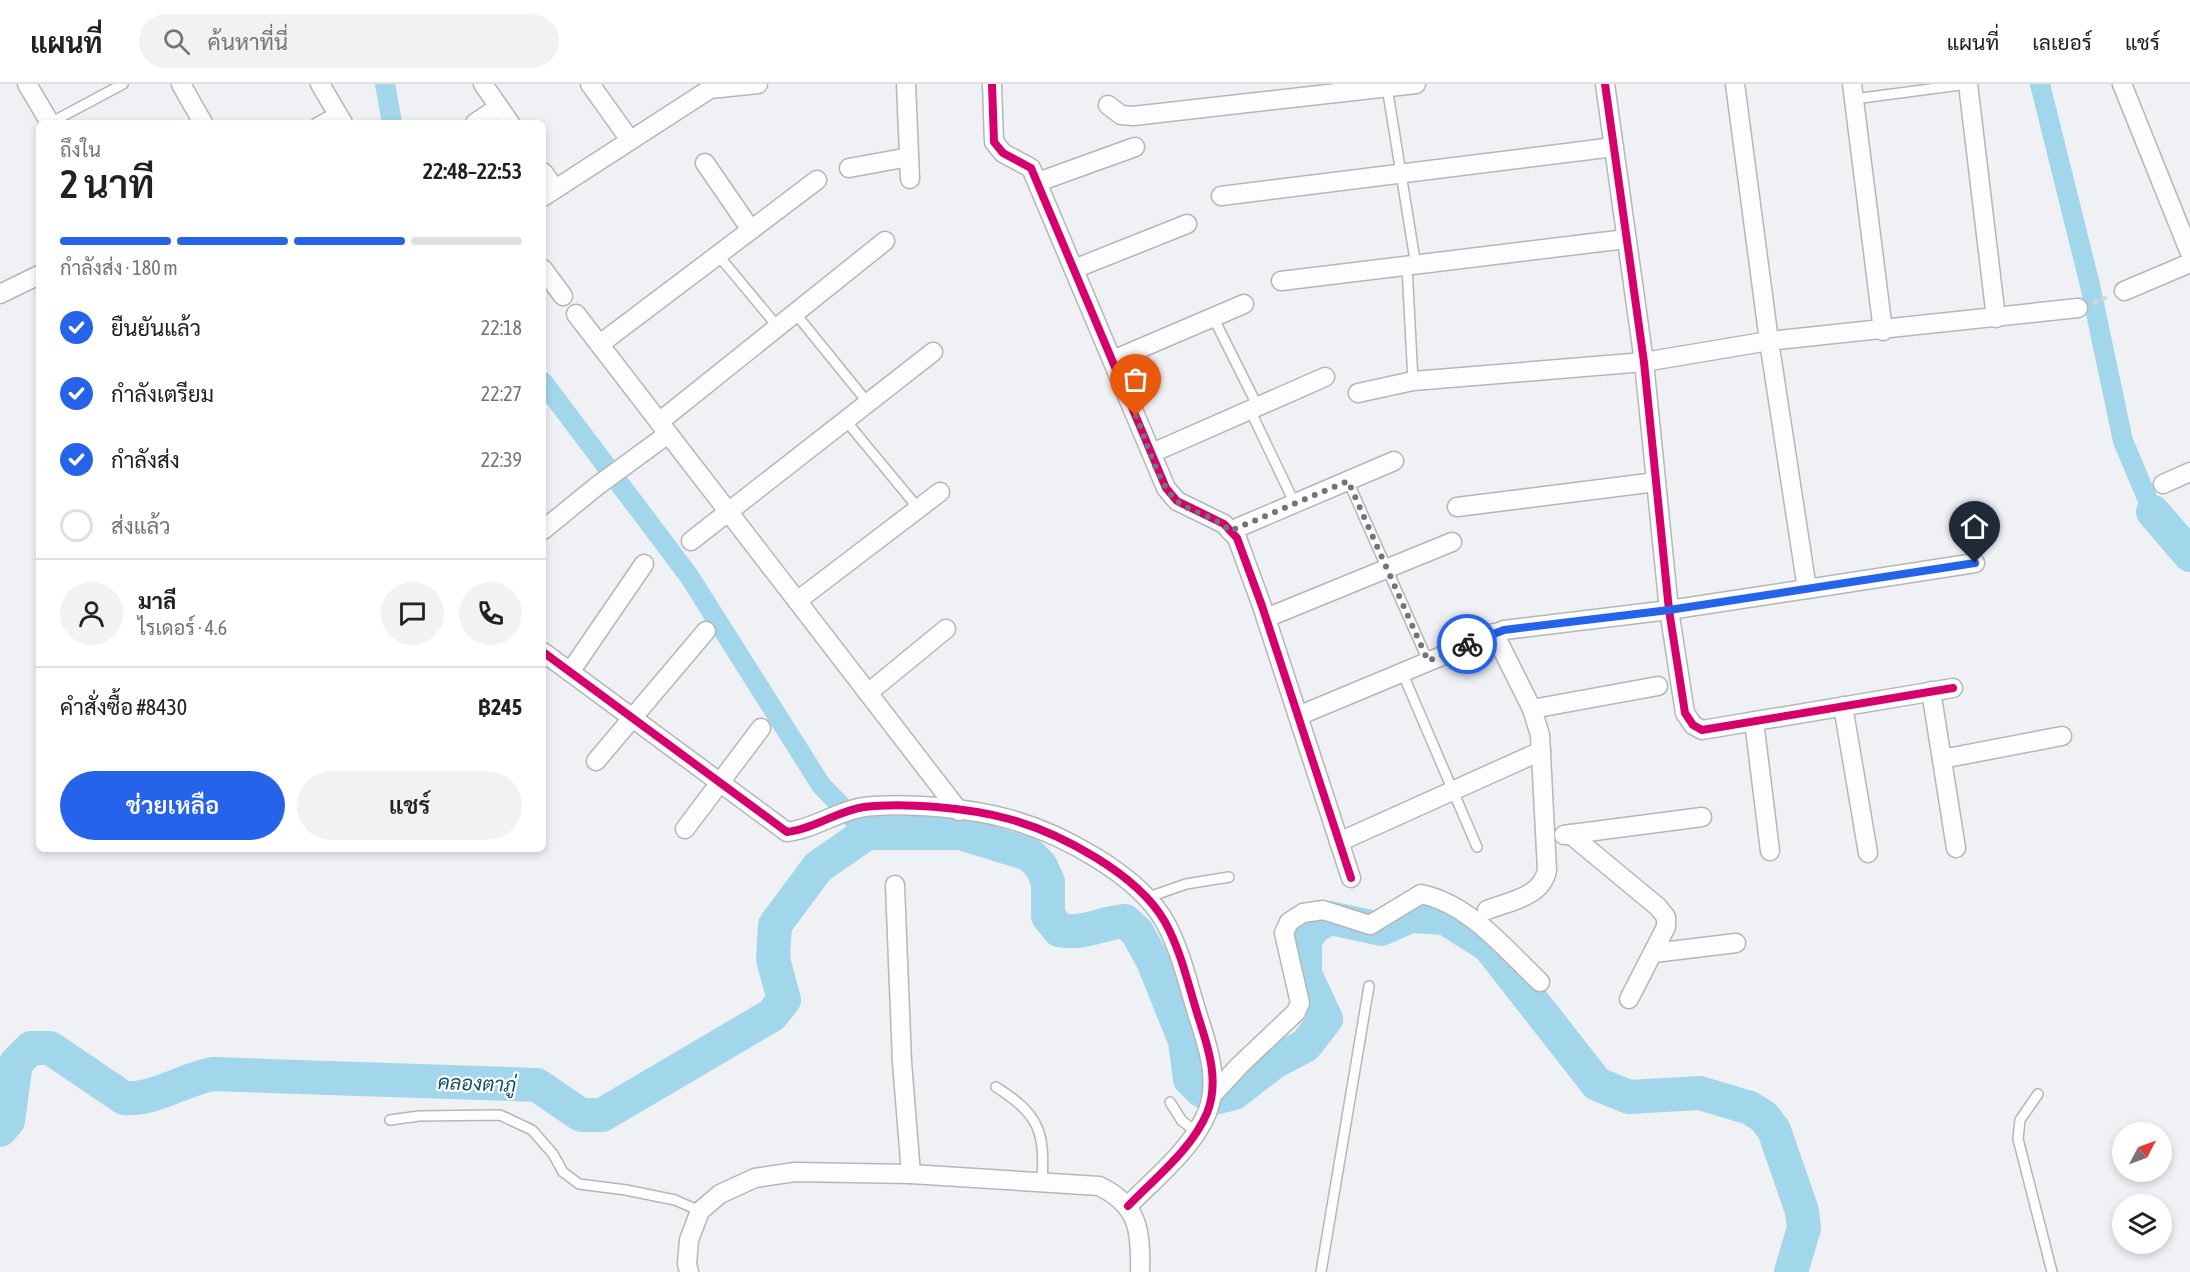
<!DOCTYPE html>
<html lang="th">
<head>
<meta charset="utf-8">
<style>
  :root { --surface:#fff; --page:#f2f2f2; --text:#202124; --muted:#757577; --line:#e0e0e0; --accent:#2563eb }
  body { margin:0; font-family:"Asap Condensed",Sarabun,sans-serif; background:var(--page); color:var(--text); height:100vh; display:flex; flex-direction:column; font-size:22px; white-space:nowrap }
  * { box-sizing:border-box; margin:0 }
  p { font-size:20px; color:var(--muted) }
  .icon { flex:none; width:33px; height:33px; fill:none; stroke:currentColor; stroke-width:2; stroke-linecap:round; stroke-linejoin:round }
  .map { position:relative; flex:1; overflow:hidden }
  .panel { position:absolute; left:36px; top:36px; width:510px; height:732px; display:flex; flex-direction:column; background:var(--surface); border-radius:9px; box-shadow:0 3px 9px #0003 }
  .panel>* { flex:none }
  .needle { width:39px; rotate:49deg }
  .fabs { position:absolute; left:2112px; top:1038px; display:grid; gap:12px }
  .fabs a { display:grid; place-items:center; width:60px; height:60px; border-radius:50%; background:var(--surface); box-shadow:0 3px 9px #0003; font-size:30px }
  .pin { position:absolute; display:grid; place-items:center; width:51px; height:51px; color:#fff; margin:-62px -26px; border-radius:50% 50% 50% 0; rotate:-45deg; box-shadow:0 0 6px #0007 }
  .pin .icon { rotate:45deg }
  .courier { position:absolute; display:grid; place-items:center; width:60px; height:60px; margin:-30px; border:4px solid #2563eb; border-radius:50%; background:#fff; color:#222; box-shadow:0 2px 8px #0007 }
  .head em { font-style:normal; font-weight:600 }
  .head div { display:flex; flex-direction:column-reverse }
  .head { display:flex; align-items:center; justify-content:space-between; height:102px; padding:0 24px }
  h1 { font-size:39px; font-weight:600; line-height:45px }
  .bar { display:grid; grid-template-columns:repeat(4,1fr); gap:9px 6px; align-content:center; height:72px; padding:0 24px }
  .bar i { height:8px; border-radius:4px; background:var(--line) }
  .bar .active { background:var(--accent) }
  .bar p { grid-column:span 4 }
  .line { display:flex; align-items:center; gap:15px; padding:0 24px; border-top:2px solid var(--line) }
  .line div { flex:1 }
  .round { display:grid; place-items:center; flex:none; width:63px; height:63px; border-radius:32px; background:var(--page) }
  ol { padding:0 24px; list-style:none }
  li { display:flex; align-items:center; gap:18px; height:66px }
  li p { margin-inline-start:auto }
  li .icon { padding:6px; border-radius:50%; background:var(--accent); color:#fff; stroke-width:4 }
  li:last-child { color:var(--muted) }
  li i { width:33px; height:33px; border:3px solid var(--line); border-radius:50% }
  .button { display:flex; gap:12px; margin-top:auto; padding:12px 24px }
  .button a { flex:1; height:69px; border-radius:36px; background:var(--accent); color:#fff; font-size:24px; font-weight:600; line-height:69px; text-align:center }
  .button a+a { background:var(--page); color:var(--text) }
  header { display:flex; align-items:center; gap:36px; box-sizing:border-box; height:84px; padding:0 30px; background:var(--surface); border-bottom:2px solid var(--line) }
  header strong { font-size:28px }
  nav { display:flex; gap:33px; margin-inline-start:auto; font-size:21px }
  .search { width:420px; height:54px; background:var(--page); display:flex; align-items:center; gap:15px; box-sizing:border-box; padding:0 21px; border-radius:33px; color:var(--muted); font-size:22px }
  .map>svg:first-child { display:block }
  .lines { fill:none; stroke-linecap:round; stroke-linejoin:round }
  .canal { stroke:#a2d6ea; stroke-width:20 }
  .river { stroke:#a2d6ea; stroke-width:34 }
  .service-casing { stroke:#b4b6b8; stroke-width:12 }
  .minor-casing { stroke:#b4b6b8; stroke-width:21 }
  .path { stroke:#d6d6d7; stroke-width:4; stroke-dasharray:6 3; stroke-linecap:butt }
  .service { stroke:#fdfdfd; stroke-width:9 }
  .minor { stroke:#fdfdfd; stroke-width:18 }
  .cycleway-casing { stroke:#fcfdff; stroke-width:11 }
  .cycleway { stroke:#d6006c; stroke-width:8 }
  .done { stroke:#737477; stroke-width:6; stroke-dasharray:0 10.8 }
  .route { stroke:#2563eb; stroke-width:8 }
  .labels { text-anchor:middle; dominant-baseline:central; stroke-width:4.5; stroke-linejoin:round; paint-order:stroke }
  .water-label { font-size:20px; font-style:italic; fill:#124f63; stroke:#fcfdff }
</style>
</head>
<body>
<header>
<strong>แผนที่</strong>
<div class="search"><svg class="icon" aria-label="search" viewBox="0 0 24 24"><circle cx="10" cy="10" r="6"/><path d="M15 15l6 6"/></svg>ค้นหาที่นี่</div>
<nav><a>แผนที่</a><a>เลเยอร์</a><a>แชร์</a></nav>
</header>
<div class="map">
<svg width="2190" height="1188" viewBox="0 0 2190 1188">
  <rect width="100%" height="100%" fill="#eff1f4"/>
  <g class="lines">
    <g class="canal">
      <path d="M385 0 392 39"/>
      <path d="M2040 0 2090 201 2123 357 2153 428"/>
      <path d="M543 298 689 492 821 701 867 749"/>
    </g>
    <g class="river">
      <path d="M2153 428 2190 471"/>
      <path d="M0 1046 8 1037 16 979 31 964H50L124 1014C153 1017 184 995 213 990L537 1001 581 1031H602L772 931 784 916 773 875 775 841 818 783 867 749H960L1029 770 1041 782 1048 798V832L1059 846C1084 851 1100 839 1125 837L1137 848 1153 877 1185 957 1190 995 1202 1007 1218 1013 1234 1009 1274 978 1305 962 1326 935 1305 890V855L1315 842 1330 834 1381 845 1411 832 1445 834 1489 862 1597 1000 1629 1013 1700 1009 1750 1024 1764 1033 1774 1046 1802 1127 1804 1144 1791 1188"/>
    </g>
    <defs>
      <g id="service">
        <path d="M1387 3 1416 182"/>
        <path d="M1854 15 1968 0"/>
        <path d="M50 39 123 0"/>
        <path d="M316 39 336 28"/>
        <path d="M718 171 778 243"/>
        <path d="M1407 183 1413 297"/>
        <path d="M795 229 868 319"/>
        <path d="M1213 233 1258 323"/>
        <path d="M1250 326 1295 420"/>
        <path d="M846 337 919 425"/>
        <path d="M1348 397 1428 577"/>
        <path d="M1402 588 1477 763"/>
        <path d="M1146 814 1186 800 1229 793"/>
        <path d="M996 1003C1040 1031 1045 1048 1042 1098"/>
        <path d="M2038 1010 2020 1036 2018 1055 2052 1188"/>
        <path d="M1170 1018 1182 1037 1197 1048"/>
        <path d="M390 1036 419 1032 500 1031 532 1046 553 1070 563 1088 579 1100 626 1106 675 1116 700 1127"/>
        <path d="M1321 1188 1369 902"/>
      </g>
      <g id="minor">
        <path d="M27 0 50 39"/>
        <path d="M181 0 203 39"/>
        <path d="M320 0 343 39"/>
        <path d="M483 0 510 39"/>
        <path d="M590 0 630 56"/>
        <path d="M906 0 910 95"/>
        <path d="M992 0 994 58 1003 69 1031 84 1166 404 1177 417 1224 440 1237 454 1262 522 1351 794"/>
        <path d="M1605 0 1644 278 1669 526 1685 629 1693 641 1702 646 1953 604"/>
        <path d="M1735 0 1769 257 1807 505 1975 479"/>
        <path d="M1852 0 1883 247"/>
        <path d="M1968 0 1996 234"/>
        <path d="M2122 0 2190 169"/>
        <path d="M1108 21 1121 31 1133 32 1416 0"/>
        <path d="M475 39 499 23"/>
        <path d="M705 79 751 146"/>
        <path d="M849 84 909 73"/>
        <path d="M543 88 555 105"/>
        <path d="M1038 98 1135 63"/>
        <path d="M1221 112 1614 63"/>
        <path d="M543 113 710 5 758 0"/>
        <path d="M543 185 563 212"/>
        <path d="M1074 185 1187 140"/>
        <path d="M1281 197 1626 155"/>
        <path d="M2124 207 2190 179"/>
        <path d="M0 210 39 191"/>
        <path d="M576 230 959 727"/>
        <path d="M600 260 817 96"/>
        <path d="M1113 276 1244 220"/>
        <path d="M1358 309 1413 297 1644 278 1769 257 2078 224"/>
        <path d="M659 338 885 157"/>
        <path d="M1152 369 1325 293"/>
        <path d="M2163 400 2190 388"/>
        <path d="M1457 423 1656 398"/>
        <path d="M543 446 597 402 668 350"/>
        <path d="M1230 447 1394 377"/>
        <path d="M691 457 933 268"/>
        <path d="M797 517 940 408"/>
        <path d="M1266 534 1452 458"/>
        <path d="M543 568 787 748C814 745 837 727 864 723 903 718 970 724 1009 735 1060 749 1138 790 1165 838 1181 867 1188 900 1198 932 1208 963 1220 997 1207 1029 1192 1065 1155 1094 1128 1122"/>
        <path d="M570 588 644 480"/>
        <path d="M1931 607 1956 764"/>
        <path d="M868 609 946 545"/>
        <path d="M1843 622 1868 769"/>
        <path d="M1532 625 1658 602"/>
        <path d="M1298 632 1504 546 1669 526 1807 505"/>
        <path d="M1754 637 1770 767"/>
        <path d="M1942 675 2062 652"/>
        <path d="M596 677 706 547"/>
        <path d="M685 745 761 644"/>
        <path d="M1570 750 1658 823 1666 833V843L1629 915"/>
        <path d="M1564 751 1702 733"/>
        <path d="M1339 758 1541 667"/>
        <path d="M895 801 902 978 911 1090"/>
        <path d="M1487 826C1510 817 1542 813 1547 786L1540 651 1532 625 1494 549"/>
        <path d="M1654 869 1736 859"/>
        <path d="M1213 1010 1240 981 1296 928 1300 919 1284 849 1289 838 1303 829 1323 826 1370 841 1421 810C1470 820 1506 866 1540 898"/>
        <path d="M689 1188 687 1180 689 1156 700 1127 720 1110 755 1094 795 1088 911 1090 1099 1102C1139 1121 1141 1147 1140 1188"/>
      </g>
    </defs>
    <use href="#service" class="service-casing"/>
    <use href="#minor" class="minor-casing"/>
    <path class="path" d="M2093 219 2108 213"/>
    <use href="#service" class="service"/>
    <use href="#minor" class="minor"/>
    <defs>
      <g id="cycleway">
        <path d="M992 0 994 58 1003 69 1031 84 1166 404 1177 417 1224 440 1237 454 1262 522 1351 794"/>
        <path d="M1605 0 1644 278 1669 526 1685 629 1693 641 1702 646 1953 604"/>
        <path d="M543 568 787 748C814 745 837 727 864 723 903 718 970 724 1009 735 1060 749 1138 790 1165 838 1181 867 1188 900 1198 932 1208 963 1220 997 1207 1029 1192 1065 1155 1094 1128 1122"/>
      </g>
    </defs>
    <use href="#cycleway" class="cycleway-casing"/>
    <use href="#cycleway" class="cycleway"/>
  </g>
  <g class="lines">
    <path class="done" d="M1136 332C1146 355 1158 401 1177 417 1193 430 1216 432 1230 447L1348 397 1428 577 1467 560"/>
    <path class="route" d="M1467 560 1504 546 1669 526 1975 479"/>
  </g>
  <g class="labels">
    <g class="water-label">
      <text transform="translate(477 999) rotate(2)">คลองตาภู่</text>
    </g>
  </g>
</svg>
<div class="fabs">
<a><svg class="needle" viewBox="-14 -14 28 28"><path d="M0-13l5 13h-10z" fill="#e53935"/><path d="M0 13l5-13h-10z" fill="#757577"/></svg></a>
<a><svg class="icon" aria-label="layers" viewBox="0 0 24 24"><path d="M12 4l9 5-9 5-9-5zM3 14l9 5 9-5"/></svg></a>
</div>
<div class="pin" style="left:1136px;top:332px;background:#ea580c"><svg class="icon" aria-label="bag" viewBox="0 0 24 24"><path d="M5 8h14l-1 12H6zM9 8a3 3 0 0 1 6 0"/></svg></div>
<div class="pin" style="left:1975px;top:479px;background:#1f2937"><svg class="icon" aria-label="home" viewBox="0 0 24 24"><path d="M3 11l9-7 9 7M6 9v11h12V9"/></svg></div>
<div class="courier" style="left:1467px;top:560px"><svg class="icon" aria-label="bike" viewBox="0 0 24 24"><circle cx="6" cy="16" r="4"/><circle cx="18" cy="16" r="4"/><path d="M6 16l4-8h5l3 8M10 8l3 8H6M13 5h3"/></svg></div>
<section class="panel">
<div class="head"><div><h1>2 นาที</h1><p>ถึงใน</p></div><em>22:48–22:53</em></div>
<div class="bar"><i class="active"></i><i class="active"></i><i class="active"></i><i></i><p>กำลังส่ง · 180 m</p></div>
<ol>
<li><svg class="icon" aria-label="check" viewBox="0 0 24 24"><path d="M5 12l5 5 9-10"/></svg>ยืนยันแล้ว<p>22:18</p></li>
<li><svg class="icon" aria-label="check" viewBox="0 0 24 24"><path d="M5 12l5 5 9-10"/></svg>กำลังเตรียม<p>22:27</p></li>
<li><svg class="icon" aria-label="check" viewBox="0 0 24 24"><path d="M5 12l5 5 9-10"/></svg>กำลังส่ง<p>22:39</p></li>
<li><i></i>ส่งแล้ว</li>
</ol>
<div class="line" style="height:108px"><a class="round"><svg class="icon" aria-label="person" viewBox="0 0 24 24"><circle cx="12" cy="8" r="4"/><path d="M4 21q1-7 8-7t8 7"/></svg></a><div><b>มาลี</b><p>ไรเดอร์ · 4.6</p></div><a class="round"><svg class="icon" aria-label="chat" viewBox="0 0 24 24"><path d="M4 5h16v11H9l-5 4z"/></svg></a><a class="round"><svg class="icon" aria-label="phone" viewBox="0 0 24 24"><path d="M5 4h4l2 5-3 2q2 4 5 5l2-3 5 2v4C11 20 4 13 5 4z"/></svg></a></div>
<div class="line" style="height:78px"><div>คำสั่งซื้อ #8430</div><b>฿245</b></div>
<div class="button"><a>ช่วยเหลือ</a><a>แชร์</a></div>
</section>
</div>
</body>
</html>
